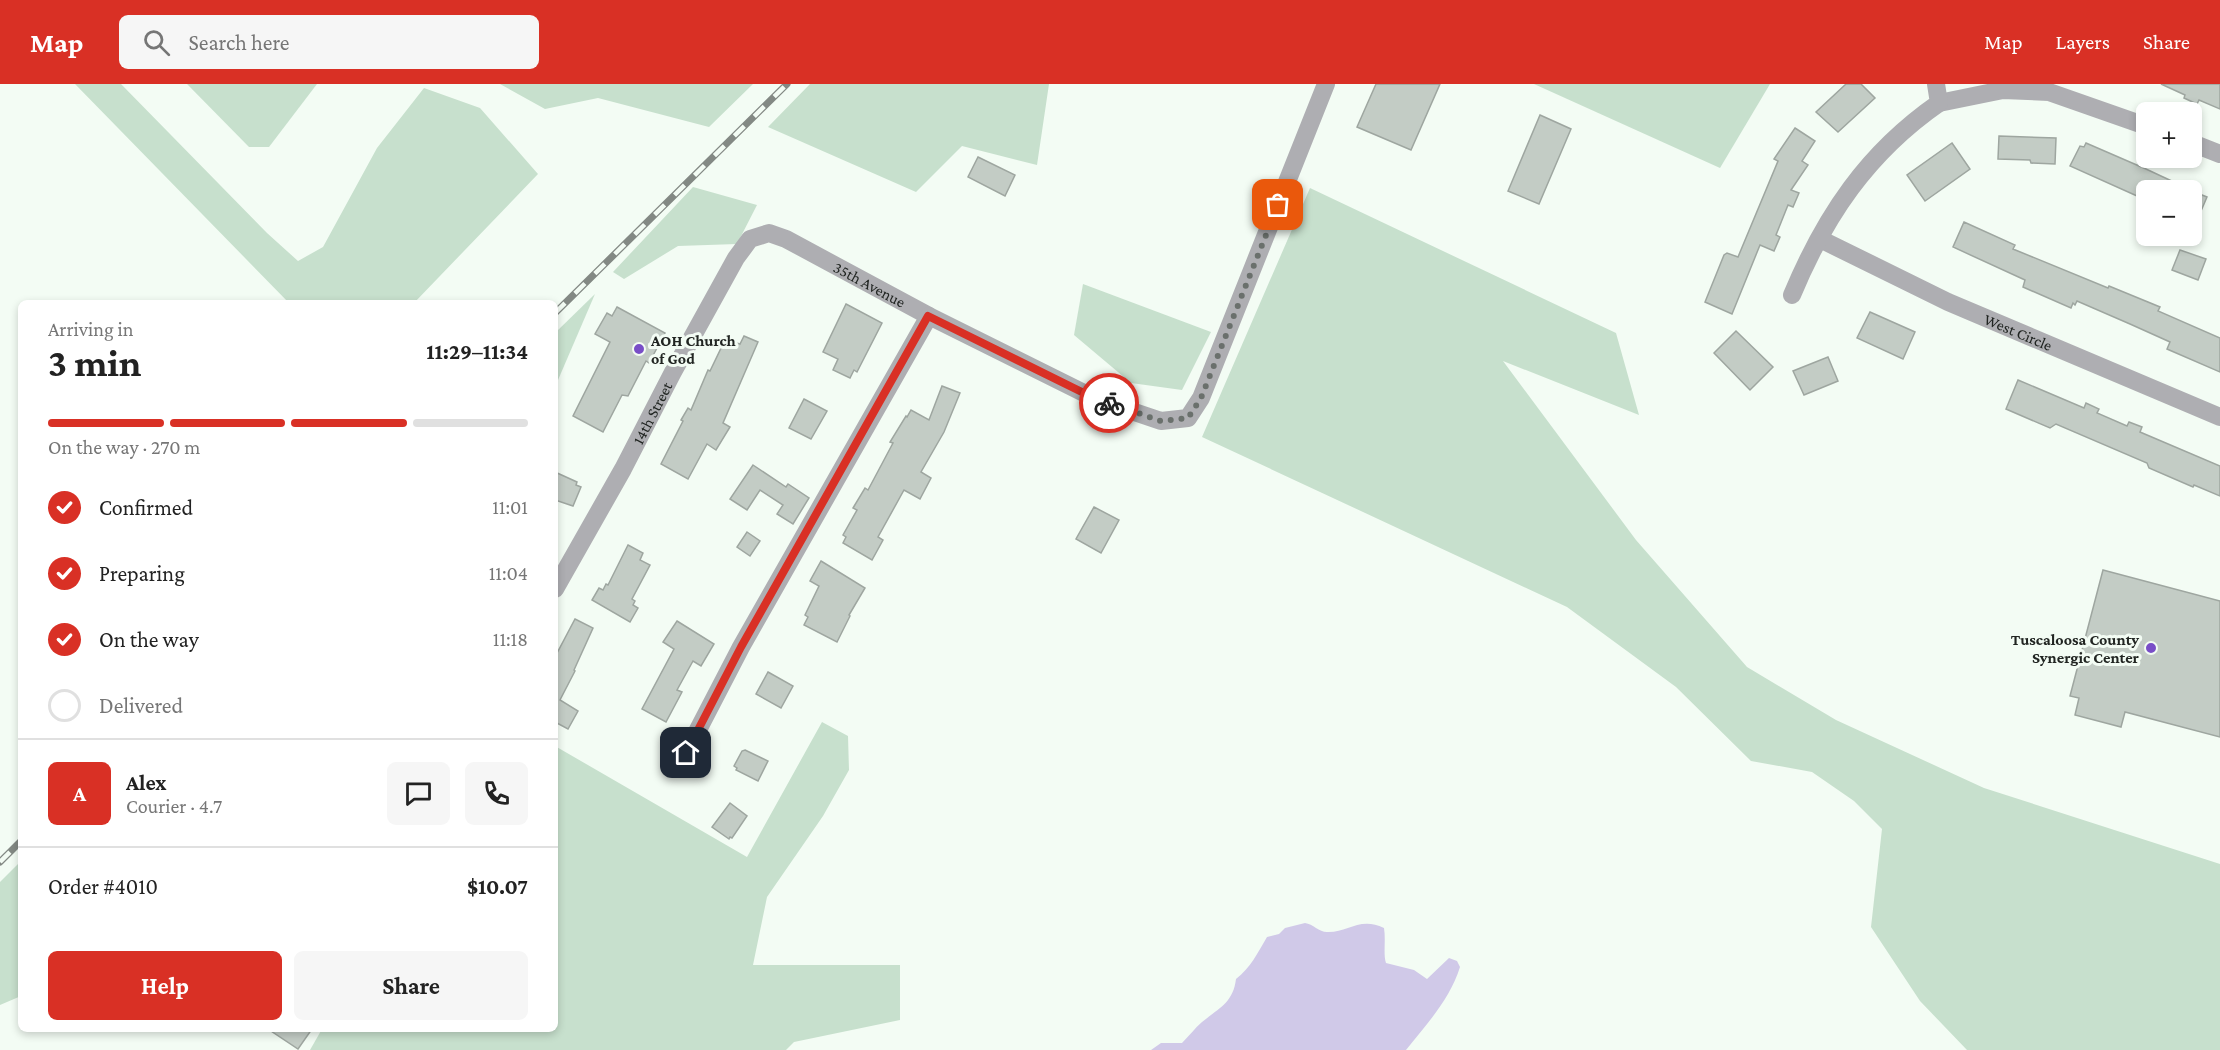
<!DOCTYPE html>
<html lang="en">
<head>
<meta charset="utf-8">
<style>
  :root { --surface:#fff; --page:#f6f6f6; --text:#222; --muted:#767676; --line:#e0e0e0; --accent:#d93025 }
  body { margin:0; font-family:"Crimson Pro",serif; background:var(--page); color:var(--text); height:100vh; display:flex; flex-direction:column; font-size:22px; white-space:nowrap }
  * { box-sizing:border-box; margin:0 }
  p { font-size:20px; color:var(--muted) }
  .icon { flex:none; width:33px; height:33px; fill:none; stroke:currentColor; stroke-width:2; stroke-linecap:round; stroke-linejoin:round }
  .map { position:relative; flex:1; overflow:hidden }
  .sheet { position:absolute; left:18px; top:216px; width:540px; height:732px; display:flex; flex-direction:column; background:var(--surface); border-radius:9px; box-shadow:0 3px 9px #0003 }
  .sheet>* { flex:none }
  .tools { position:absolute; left:2136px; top:18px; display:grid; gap:12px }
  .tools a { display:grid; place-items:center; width:66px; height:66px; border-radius:9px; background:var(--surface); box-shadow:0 3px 9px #0003; font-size:30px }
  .pin { position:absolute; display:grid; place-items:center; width:51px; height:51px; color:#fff; margin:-26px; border-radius:12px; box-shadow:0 3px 9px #0006 }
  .courier { position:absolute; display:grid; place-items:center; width:60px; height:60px; margin:-30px; border:4px solid #d93025; border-radius:50%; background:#fff; color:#222; box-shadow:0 2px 8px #0007 }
  .head em { font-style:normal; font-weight:700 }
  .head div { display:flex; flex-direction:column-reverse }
  .head { display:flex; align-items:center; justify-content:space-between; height:102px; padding:0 30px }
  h1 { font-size:39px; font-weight:700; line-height:45px }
  .bar { display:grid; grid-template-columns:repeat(4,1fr); gap:9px 6px; align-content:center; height:72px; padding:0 30px }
  .bar i { height:8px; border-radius:4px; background:var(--line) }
  .bar .current { background:var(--accent) }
  .bar p { grid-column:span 4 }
  .line { display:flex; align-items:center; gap:15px; padding:0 30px; border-top:2px solid var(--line) }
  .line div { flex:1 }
  .round { display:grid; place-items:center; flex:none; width:63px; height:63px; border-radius:9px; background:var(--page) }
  ol { padding:0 30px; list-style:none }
  li { display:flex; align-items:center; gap:18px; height:66px }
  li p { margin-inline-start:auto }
  li .icon { padding:6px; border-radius:50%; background:var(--accent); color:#fff; stroke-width:4 }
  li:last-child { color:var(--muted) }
  li i { width:33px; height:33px; border:3px solid var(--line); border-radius:50% }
  .cta { display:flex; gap:12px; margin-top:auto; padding:12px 30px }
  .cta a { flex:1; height:69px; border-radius:9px; background:var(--accent); color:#fff; font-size:24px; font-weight:700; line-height:69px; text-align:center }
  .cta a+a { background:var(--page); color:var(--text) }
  header { display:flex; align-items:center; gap:36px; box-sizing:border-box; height:84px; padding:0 30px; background:var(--accent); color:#fff }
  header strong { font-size:28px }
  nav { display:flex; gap:33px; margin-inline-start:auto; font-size:21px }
  .search { width:420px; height:54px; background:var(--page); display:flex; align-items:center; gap:15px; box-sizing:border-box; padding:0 21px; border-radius:9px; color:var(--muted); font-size:22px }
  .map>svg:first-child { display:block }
  .green { fill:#c7e0cd }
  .water { fill:#d0c9e8 }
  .building { fill:#c3ccc5; stroke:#9ea6a0; stroke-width:1.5 }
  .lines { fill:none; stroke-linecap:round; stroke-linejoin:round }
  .minor { stroke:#aeaeb2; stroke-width:18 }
  .rail-casing { stroke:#838984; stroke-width:7 }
  .rail { stroke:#f3fcf4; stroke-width:4.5; stroke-dasharray:14; stroke-linecap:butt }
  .done { stroke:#6a706c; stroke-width:6; stroke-dasharray:0 10.8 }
  .route { stroke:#d93025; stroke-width:8 }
  .poi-dot { fill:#794ec7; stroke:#f3fcf4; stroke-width:2 }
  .labels { text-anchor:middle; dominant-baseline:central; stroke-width:6; stroke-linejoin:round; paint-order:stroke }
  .street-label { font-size:16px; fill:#212522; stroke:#f3fcf4 }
  .poi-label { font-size:16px; font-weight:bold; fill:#212522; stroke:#f3fcf4; text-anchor:start }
</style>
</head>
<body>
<header>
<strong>Map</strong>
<div class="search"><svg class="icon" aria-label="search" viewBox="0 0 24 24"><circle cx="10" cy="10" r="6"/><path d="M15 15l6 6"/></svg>Search here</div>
<nav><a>Map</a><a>Layers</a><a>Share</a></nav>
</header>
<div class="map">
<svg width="2220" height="966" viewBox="0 0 2220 966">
  <rect width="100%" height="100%" fill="#f3fcf4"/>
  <g class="green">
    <path d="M75 0H121L267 149 298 177 323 163 377 64 424 4 480 24 538 90 414 219H289Z"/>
    <path d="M187 0H317L269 63H249Z"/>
    <path d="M500 0H753L709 43 598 14 545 25Z"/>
    <path d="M810 0H1049L1037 81 962 62 916 108 768 43Z"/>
    <path d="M1534 0H1770L1720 84Z"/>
    <path d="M693 103 757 121 737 160 678 162 624 195 613 188Z"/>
    <path d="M1310 104 1616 249 1639 331 1503 277 1636 456 1747 583 1836 636 1984 704 2220 780V966H1967L1920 917 1871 843 1882 745 1854 717 1812 688 1751 677 1676 603 1567 523 1202 353Z"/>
    <path d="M1083 200 1211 248 1182 306 1131 299 1074 251Z"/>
    <path d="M595 210 555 303V249Z"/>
    <path d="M822 638 848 652 849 686 823 732 767 813 753 881H900V936L794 958 786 966H310L322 945H555V662L747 773Z"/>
    <path d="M21 777V912L0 921V798Z"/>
  </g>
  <path class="water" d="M1305 839C1313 840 1319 848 1327 848 1347 849 1360 832 1384 844 1386 856 1383 870 1386 879L1414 886 1427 895 1449 874 1457 877 1460 883C1450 915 1427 940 1406 966H1151L1161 959H1182C1189 952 1195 944 1202 938 1219 924 1233 919 1236 895 1251 883 1257 870 1267 853L1279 850 1285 844Z"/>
  <g class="building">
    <path d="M1376 0H1440L1411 66 1357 43Z"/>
    <path d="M1846 0H1861L1875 14 1838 48 1816 28Z"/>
    <path d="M2161 0H2220V25L2199 16 2197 20 2184 14 2185 11Z"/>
    <path d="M1540 31 1571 45 1539 120 1508 107Z"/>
    <path d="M1795 44 1815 57 1802 77 1808 81 1791 106 1799 109 1793 123 1788 121 1776 151 1780 153 1774 167 1760 161 1732 230 1705 218 1724 171 1727 169 1738 173 1778 77 1774 75Z"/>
    <path d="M1999 52 2056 54 2055 80 2031 79 2030 76 1998 75Z"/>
    <path d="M1952 59 1970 85 1925 117 1907 91Z"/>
    <path d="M2086 59 2146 85 2191 106H2146V116L2070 82 2080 62 2084 63Z"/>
    <path d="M978 73 1015 91 1005 112 968 93Z"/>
    <path d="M2192 107 2207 113 2192 148Z"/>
    <path d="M1964 138 2015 161 2013 165 2108 204 2109 202 2160 223 2158 227 2220 254V288L2167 265 2170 258 2130 240 2077 217 2075 221 2073 219 2071 224 2023 203 2025 196 1953 163Z"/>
    <path d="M2180 166 2206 175 2198 196 2172 186Z"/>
    <path d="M846 220 882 239 857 288 854 286 850 294 833 286 838 275 823 268Z"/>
    <path d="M617 223 665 249 649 279 646 277 628 312 622 311 603 348 573 332 610 258 595 250 607 229 612 232Z"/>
    <path d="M1870 228 1915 248 1903 275 1857 254Z"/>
    <path d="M1736 247 1773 283 1750 306 1714 269Z"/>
    <path d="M744 252 758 258 723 339 730 343 716 366 707 360 688 395 661 380 683 337 681 336 688 324 691 326 708 286 710 287 725 256 740 260Z"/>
    <path d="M1828 273 1838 297 1804 311 1793 287Z"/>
    <path d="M2018 296 2084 324 2086 319 2099 325 2097 329 2127 342 2129 338 2142 343 2140 348 2220 382V412L2194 401 2193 403 2149 384 2147 379 2056 340 2050 344 2006 325Z"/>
    <path d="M942 302 960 309 944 348 921 388 931 394 920 415 904 406 878 453 883 456 872 476 843 459 846 453 843 451 857 426 853 424 865 404 868 406 893 359 890 358 906 332 907 333 911 326 929 336Z"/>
    <path d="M804 315 827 327 811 355 789 344Z"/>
    <path d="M753 381 786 403 788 400 809 414 793 440 777 430 783 421 760 406 747 426 730 415Z"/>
    <path d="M555 388 577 398 576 401 581 403 573 422 555 416Z"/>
    <path d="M1094 423 1119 436 1101 469 1076 455Z"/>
    <path d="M747 448 760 457 750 472 737 463Z"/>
    <path d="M628 461 643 469 640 476 650 481 632 515 635 517 633 521 638 524 630 538 592 516 599 504 603 506 606 500 608 501Z"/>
    <path d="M821 477 865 504 849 531 850 532 837 558 804 541 808 533 805 531 819 502 810 497Z"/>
    <path d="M2103 486 2220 517V653L2125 628 2121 643 2075 631 2079 614 2070 612Z"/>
    <path d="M575 535 593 544 574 586 575 587 560 616 578 627 568 645 555 638V573Z"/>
    <path d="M677 537 714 560 701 582 693 577 677 606 682 608 666 638 642 625 674 565 663 558Z"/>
    <path d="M768 588 793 602 781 624 756 610Z"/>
    <path d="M745 666 768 677 758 697 736 686 737 684 734 682 742 667Z"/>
    <path d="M730 719 747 732 732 754 730 753 729 755 712 743Z"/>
    <path d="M268 945H312L298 965Z"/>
  </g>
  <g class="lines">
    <g class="minor">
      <path d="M1939 19 2003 6 2049 8 2146 42"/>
      <path d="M2192 59 2220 70"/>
      <path id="s1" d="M1820 155 1948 218 2220 333"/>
      <path d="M1792 211C1825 132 1867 69 1939 19L1936 0"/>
      <path id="s2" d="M555 505 623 385 673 288 736 174 750 155 769 149 786 155 929 232 1096 315 1161 337 1188 334 1201 314 1326 0"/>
      <path d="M686 669 741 563 929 232"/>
    </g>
    <defs>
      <g id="rail">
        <path d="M555 229 787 0"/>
        <path d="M0 778 21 757"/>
      </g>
    </defs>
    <use href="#rail" class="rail-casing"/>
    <use href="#rail" class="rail"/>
  </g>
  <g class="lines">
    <path class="done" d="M1109 319 1161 337 1188 334 1201 314 1278 121"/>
    <path class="route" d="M686 669 741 563 928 232 1096 315 1109 319"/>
  </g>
  <g class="poi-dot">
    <circle cx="639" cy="265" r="6"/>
    <circle cx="2151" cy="564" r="6"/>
  </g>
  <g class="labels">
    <g class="street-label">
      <text stroke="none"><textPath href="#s2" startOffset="534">35th Avenue</textPath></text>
      <text stroke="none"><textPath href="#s1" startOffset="219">West Circle</textPath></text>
      <text stroke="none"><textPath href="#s2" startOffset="201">14th Street</textPath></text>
    </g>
    <g class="poi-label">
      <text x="651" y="256">AOH Church<tspan x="651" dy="18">of God</tspan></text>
      <text x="2139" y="555" text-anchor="end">Tuscaloosa County<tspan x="2139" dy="18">Synergic Center</tspan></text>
    </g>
  </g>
</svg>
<div class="tools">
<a>+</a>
<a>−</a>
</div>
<div class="pin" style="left:1278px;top:121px;background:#ea580c"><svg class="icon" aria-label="bag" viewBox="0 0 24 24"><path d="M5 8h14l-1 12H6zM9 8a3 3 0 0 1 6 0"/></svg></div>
<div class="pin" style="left:686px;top:669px;background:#1f2937"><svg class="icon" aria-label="home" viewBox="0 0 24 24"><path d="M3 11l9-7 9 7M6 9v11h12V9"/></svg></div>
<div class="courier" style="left:1109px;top:319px"><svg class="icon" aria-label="bike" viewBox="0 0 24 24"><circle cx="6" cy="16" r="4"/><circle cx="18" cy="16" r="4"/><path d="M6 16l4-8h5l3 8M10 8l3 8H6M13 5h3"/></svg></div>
<section class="sheet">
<div class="head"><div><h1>3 min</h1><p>Arriving in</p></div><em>11:29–11:34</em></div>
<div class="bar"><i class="current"></i><i class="current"></i><i class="current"></i><i></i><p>On the way · 270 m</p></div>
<ol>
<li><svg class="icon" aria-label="check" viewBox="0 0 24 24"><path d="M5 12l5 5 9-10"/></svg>Confirmed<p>11:01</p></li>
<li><svg class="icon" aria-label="check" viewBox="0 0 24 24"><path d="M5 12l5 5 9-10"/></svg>Preparing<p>11:04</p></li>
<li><svg class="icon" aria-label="check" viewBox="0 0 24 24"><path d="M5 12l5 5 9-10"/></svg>On the way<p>11:18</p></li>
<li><i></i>Delivered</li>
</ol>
<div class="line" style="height:108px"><b class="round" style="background:var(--accent);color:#fff">A</b><div><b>Alex</b><p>Courier · 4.7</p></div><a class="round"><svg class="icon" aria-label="chat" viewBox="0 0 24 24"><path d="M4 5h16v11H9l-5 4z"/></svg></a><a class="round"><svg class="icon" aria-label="phone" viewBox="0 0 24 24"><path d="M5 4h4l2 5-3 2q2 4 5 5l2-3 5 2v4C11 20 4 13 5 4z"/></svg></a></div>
<div class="line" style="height:78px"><div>Order #4010</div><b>$10.07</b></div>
<div class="cta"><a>Help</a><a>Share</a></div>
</section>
</div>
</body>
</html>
